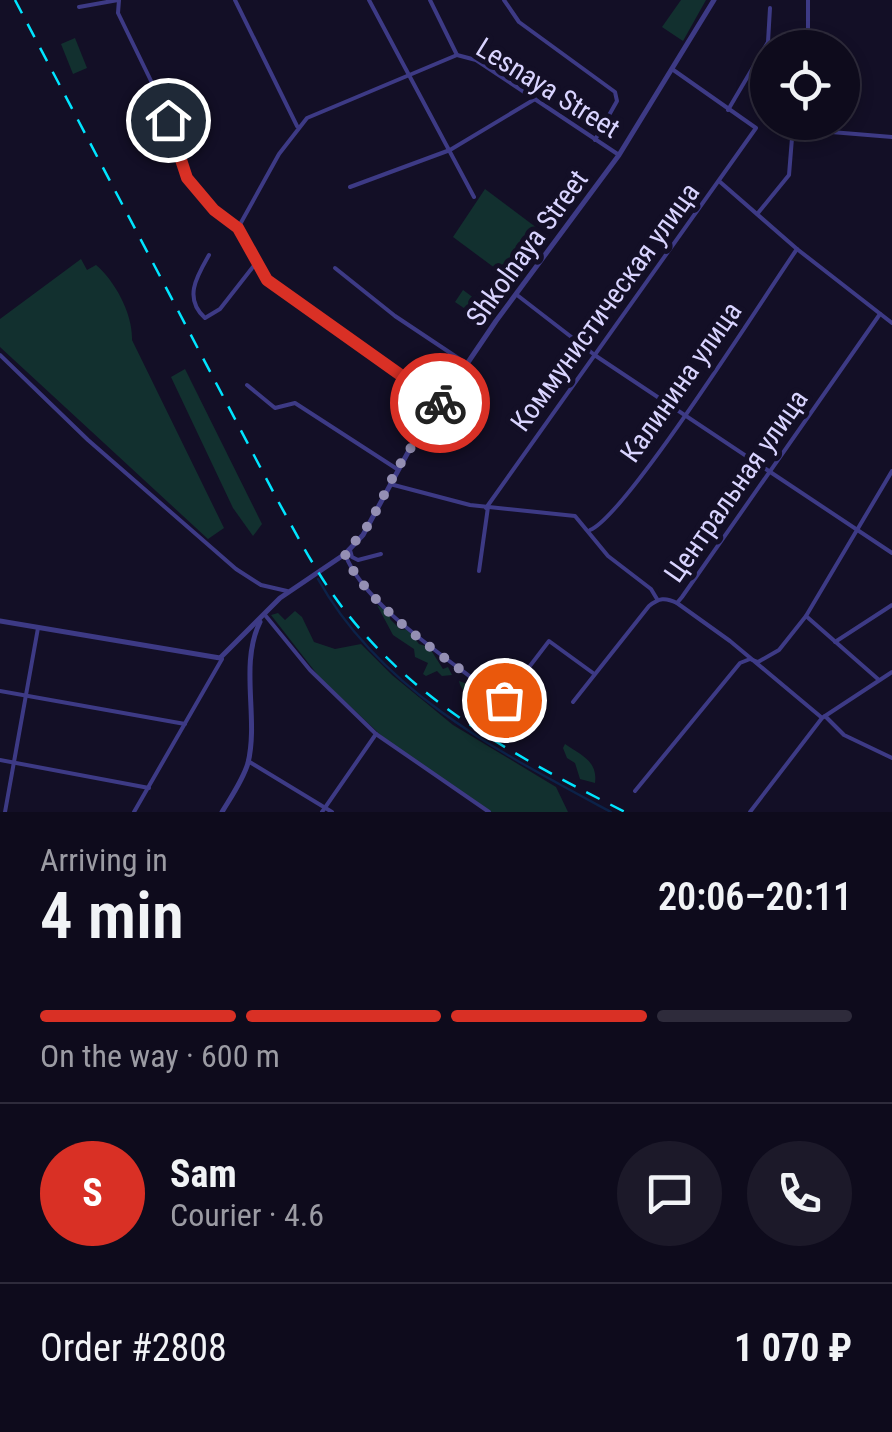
<!DOCTYPE html>
<html lang="en">
<head>
<meta charset="utf-8">
<style>
  :root { --surface:#0e0b1c; --page:#1c1929; --text:#f1f3f6; --muted:#9b9ba3; --line:#2e2b3b; --accent:#d93025 }
  body { margin:0; font-family:"Roboto Condensed",sans-serif; background:var(--page); color:var(--text); height:100vh; display:flex; flex-direction:column; font-size:38px; white-space:nowrap }
  * { box-sizing:border-box; margin:0 }
  p { font-size:32px; color:var(--muted) }
  .icon { flex:none; width:55px; height:55px; fill:none; stroke:currentColor; stroke-width:2; stroke-linecap:round; stroke-linejoin:round }
  .map { position:relative; height:812px; overflow:hidden }
  .side { display:flex; flex-direction:column; background:var(--surface); flex:1 }
  .side>* { flex:none }
  .buttons { position:absolute; left:750px; top:30px; display:grid; gap:20px }
  .buttons a { display:grid; place-items:center; width:110px; height:110px; border-radius:50%; background:var(--surface); box-shadow:0 5px 15px #0003,0 0 0 2px var(--line); font-size:50px }
  .pin { position:absolute; display:grid; place-items:center; width:85px; height:85px; color:#fff; margin:-42px; border:5px solid #fff; border-radius:50%; box-shadow:0 2px 10px #0007 }
  .courier { position:absolute; display:grid; place-items:center; width:100px; height:100px; margin:-50px; border:8px solid #d93025; border-radius:50%; background:#fff; color:#222; box-shadow:0 2px 12px #0007 }
  .summary em { font-style:normal; font-weight:600 }
  .summary div { display:flex; flex-direction:column-reverse }
  .summary { display:flex; align-items:center; justify-content:space-between; height:170px; padding:0 40px }
  h1 { font-size:65px; font-weight:600; line-height:75px }
  .bar { display:grid; grid-template-columns:repeat(4,1fr); gap:15px 10px; align-content:center; height:120px; padding:0 40px }
  .bar i { height:12px; border-radius:8px; background:var(--line) }
  .bar .on { background:var(--accent) }
  .bar p { grid-column:span 4 }
  .line { display:flex; align-items:center; gap:25px; padding:0 40px; border-top:2px solid var(--line) }
  .line div { flex:1 }
  .round { display:grid; place-items:center; flex:none; width:105px; height:105px; border-radius:52px; background:var(--page) }
  .map>svg:first-child { display:block }
  .green { fill:#12302f }
  .lines { fill:none; stroke-linecap:round; stroke-linejoin:round }
  .stream { stroke:#0c2248; stroke-width:2.5 }
  .minor { stroke:#3d3a85; stroke-width:4 }
  .tertiary { stroke:#3d3a85; stroke-width:5 }
  .rail { stroke:#00e5ff; stroke-width:2.5; stroke-dasharray:15 12; stroke-linecap:butt }
  .done { stroke:#948fb3; stroke-width:10; stroke-dasharray:0 18 }
  .route { stroke:#d93025; stroke-width:12 }
  .labels { text-anchor:middle; dominant-baseline:central; stroke-width:10; stroke-linejoin:round; paint-order:stroke }
  .street-label { font-size:28px; fill:#d9d4ff; stroke:#130f26 }
</style>
</head>
<body>
<div class="map">
<svg width="892" height="812" viewBox="0 0 892 812">
  <rect width="100%" height="100%" fill="#130f26"/>
  <g class="green">
    <path d="M681 0H706L683 41 662 27Z"/>
    <path d="M75 38 87 68 73 74 61 44Z"/>
    <path d="M485 189 549 237 515 283 453 237Z"/>
    <path d="M81 259 87 270 96 265C115 281 133 314 132 340L224 528 208 539 0 347V319Z"/>
    <path d="M463 290 493 312 486 323 455 302Z"/>
    <path d="M185 369 262 524 253 536 233 508 171 377Z"/>
    <path d="M377 605 390 613V619L401 630 407 629 419 644 429 647 443 669 448 667 452 675 442 676 437 671 426 676 423 674 428 663 415 657 414 649 393 635Z"/>
    <path d="M295 611 302 617 314 642 335 649 361 644 392 675 453 725 556 787 568 812H490L386 740 320 678 271 615 278 613 285 620Z"/>
    <path d="M459 681 473 686 474 690 485 692 488 699H500L502 711H511L513 715 508 722 495 714 484 698C473 699 461 693 459 681Z"/>
    <path d="M565 744C581 755 598 761 595 783L580 779 575 763 567 758 563 748Z"/>
  </g>
  <g class="lines">
    <path class="stream" d="M318 579C381 692 501 753 611 812"/>
    <g class="minor">
      <path d="M119 0 118 13 154 87 187 178 214 210 238 228 267 280 440 403"/>
      <path d="M235 0 297 126"/>
      <path d="M369 0 474 197"/>
      <path d="M430 0 457 55 476 60 619 155"/>
      <path d="M504 0 519 22 615 92 617 101 595 140"/>
      <path d="M808 0V48"/>
      <path d="M79 7 118 0"/>
      <path d="M728 110 768 42 770 8"/>
      <path d="M719 181 797 249 892 323"/>
      <path d="M350 187 450 150 535 99"/>
      <path d="M758 213 789 175 792 138 807 130 892 137"/>
      <path d="M238 228 279 154 307 118 457 55"/>
      <path d="M209 255C197 276 183 298 205 318L220 309 256 263"/>
      <path d="M335 268 395 316 467 364"/>
      <path d="M517 295 596 356 892 553"/>
      <path d="M0 355 88 440 236 569 261 585 287 591"/>
      <path d="M247 385 275 408 295 403 397 469"/>
      <path d="M390 484 470 505 575 516 608 556 651 589 657 599"/>
      <path d="M486 508 756 128 672 69"/>
      <path d="M590 530C626 516 765 295 797 249"/>
      <path d="M350 550 352 557 358 560 381 554"/>
      <path d="M345 554C368 616 481 677 530 725"/>
      <path d="M479 571 488 507"/>
      <path d="M677 603 730 641 821 717"/>
      <path d="M265 615 310 670 376 734 489 812"/>
      <path d="M806 616 879 680"/>
      <path d="M835 642 892 605"/>
      <path d="M0 691 185 724"/>
      <path d="M504 700 549 641 593 673"/>
      <path d="M573 702 649 606C659 598 665 597 677 603L682 597 880 314"/>
      <path d="M825 716 844 735 892 758"/>
      <path d="M0 760 149 788"/>
      <path d="M248 761 332 812"/>
      <path d="M635 791 740 663 750 659 758 662 779 650 806 616 892 471"/>
      <path d="M5 812 38 628"/>
      <path d="M134 812 222 659"/>
      <path d="M322 812 376 734"/>
      <path d="M750 812 822 718 892 672"/>
    </g>
    <g class="tertiary">
      <path d="M0 621 220 658 280 598 345 554 363 535 412 445 496 321 619 155 714 0"/>
      <path d="M222 812C231 797 243 780 248 763 259 717 239 665 260 622"/>
    </g>
    <path class="rail" d="M15 0 278 501C299 539 319 578 346 612 419 706 521 759 625 812"/>
  </g>
  <g class="lines">
    <path class="done" d="M440 403 397 469 370 523 345 554C364 606 458 668 504 700"/>
    <path class="route" d="M168 120 187 178 214 210 238 228 267 280 440 403"/>
  </g>
  <g class="labels">
    <g class="street-label">
      <text transform="translate(548 88) rotate(32)">Lesnaya Street</text>
      <text transform="translate(527 248) rotate(-54)">Shkolnaya Street</text>
      <text transform="translate(605 307) rotate(-54)">Коммунистическая улица</text>
      <text transform="translate(681 382) rotate(-55)">Калинина улица</text>
      <text transform="translate(736 486) rotate(-55)">Центральная улица</text>
    </g>
  </g>
</svg>
<div class="buttons">
<a><svg class="icon" aria-label="locate" viewBox="0 0 24 24"><circle cx="12" cy="12" r="6"/><path d="M12 2v4M12 18v4M2 12h4M18 12h4"/></svg></a>
</div>
<div class="pin" style="left:504px;top:700px;background:#ea580c"><svg class="icon" aria-label="bag" viewBox="0 0 24 24"><path d="M5 8h14l-1 12H6zM9 8a3 3 0 0 1 6 0"/></svg></div>
<div class="pin" style="left:168px;top:120px;background:#1f2937"><svg class="icon" aria-label="home" viewBox="0 0 24 24"><path d="M3 11l9-7 9 7M6 9v11h12V9"/></svg></div>
<div class="courier" style="left:440px;top:403px"><svg class="icon" aria-label="bike" viewBox="0 0 24 24"><circle cx="6" cy="16" r="4"/><circle cx="18" cy="16" r="4"/><path d="M6 16l4-8h5l3 8M10 8l3 8H6M13 5h3"/></svg></div>
</div>
<section class="side">
<div class="summary"><div><h1>4 min</h1><p>Arriving in</p></div><em>20:06–20:11</em></div>
<div class="bar"><i class="on"></i><i class="on"></i><i class="on"></i><i></i><p>On the way · 600 m</p></div>
<div class="line" style="height:180px"><b class="round" style="background:var(--accent);color:#fff">S</b><div><b>Sam</b><p>Courier · 4.6</p></div><a class="round"><svg class="icon" aria-label="chat" viewBox="0 0 24 24"><path d="M4 5h16v11H9l-5 4z"/></svg></a><a class="round"><svg class="icon" aria-label="phone" viewBox="0 0 24 24"><path d="M5 4h4l2 5-3 2q2 4 5 5l2-3 5 2v4C11 20 4 13 5 4z"/></svg></a></div>
<div class="line" style="height:130px"><div>Order #2808</div><b>1 070 ₽</b></div>
</section>
</body>
</html>
